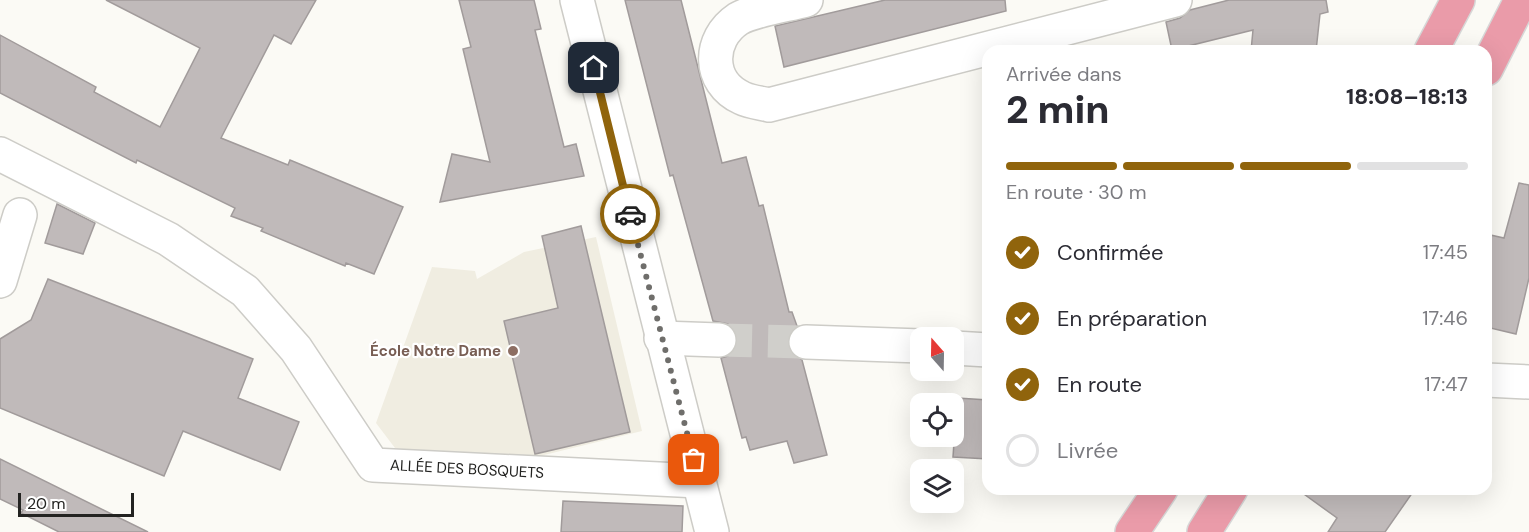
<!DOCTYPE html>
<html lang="fr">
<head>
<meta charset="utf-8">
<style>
  :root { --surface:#fff; --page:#f7f7f7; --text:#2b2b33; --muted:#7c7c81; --line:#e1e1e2; --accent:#90640c }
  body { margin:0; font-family:"DM Sans",sans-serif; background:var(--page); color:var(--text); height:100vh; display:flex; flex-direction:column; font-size:22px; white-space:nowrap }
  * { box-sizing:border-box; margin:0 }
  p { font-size:20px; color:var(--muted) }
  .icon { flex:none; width:33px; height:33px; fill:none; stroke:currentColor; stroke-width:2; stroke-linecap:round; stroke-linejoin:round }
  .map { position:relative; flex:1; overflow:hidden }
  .sheet { position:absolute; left:982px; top:45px; width:510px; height:450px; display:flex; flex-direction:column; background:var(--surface); border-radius:18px; box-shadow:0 6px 24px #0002 }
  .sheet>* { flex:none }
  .needle { width:39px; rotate:340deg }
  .buttons { position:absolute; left:910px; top:327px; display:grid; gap:12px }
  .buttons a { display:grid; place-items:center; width:54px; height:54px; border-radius:12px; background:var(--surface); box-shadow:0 6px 24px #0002; font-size:30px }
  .scale { position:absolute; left:18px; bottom:15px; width:116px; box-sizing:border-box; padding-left:6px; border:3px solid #232321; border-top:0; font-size:16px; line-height:21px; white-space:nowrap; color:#232321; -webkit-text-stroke:4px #fff; paint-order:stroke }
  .pin { position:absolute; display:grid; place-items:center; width:51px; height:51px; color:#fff; margin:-26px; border-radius:12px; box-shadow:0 3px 9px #0006 }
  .courier { position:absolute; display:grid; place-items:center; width:60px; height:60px; margin:-30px; border:4px solid #90640c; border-radius:50%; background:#fff; color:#222; box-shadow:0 2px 8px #0007 }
  .summary em { font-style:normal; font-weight:800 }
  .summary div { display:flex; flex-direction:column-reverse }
  .summary { display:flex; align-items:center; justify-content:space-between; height:102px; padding:0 24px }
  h1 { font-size:39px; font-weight:800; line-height:45px }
  .bar { display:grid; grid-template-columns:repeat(4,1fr); gap:9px 6px; align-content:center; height:72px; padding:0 24px }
  .bar i { height:8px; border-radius:4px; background:var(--line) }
  .bar .on { background:var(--accent) }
  .bar p { grid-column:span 4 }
  ol { padding:0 24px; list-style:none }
  li { display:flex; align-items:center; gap:18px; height:66px }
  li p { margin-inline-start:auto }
  li .icon { padding:6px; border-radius:50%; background:var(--accent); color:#fff; stroke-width:4 }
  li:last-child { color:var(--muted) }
  li i { width:33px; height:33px; border:3px solid var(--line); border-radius:50% }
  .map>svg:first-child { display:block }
  .built { fill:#f0ede1 }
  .building { fill:#c0baba; stroke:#a19b9b; stroke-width:1.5 }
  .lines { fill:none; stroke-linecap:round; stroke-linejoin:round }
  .minor-tunnel { stroke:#d0cfcb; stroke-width:33; stroke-dasharray:33 16; stroke-linecap:butt }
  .minor-casing { stroke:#cdccc7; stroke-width:36 }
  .major-casing { stroke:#d7d7d7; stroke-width:36 }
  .minor { stroke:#fff; stroke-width:33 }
  .major { stroke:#ea9ba9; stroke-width:33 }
  .done { stroke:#6f6e6b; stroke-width:6; stroke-dasharray:0 10.8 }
  .route { stroke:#90640c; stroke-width:8 }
  .education-dot { fill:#8d6e63; stroke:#fff; stroke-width:2 }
  .labels { text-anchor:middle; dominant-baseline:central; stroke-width:4.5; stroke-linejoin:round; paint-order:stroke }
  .education-label { font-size:15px; font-weight:bold; fill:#785e54; stroke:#fff; text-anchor:end }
  .street-label { font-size:15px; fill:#232321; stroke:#fff }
</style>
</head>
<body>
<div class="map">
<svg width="1529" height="532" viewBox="0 0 1529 532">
  <rect width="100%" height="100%" fill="#fbfaf5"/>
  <path class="built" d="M596 237 642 431 536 457 398 452 376 423 432 267 475 271 477 279 524 252Z"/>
  <g class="building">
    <path d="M106 0H316L291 44 274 35 221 138 288 165 290 160 403 207 374 274 346 263 345 266 261 231 263 228 231 216 235 208 137 160 136 163 0 93V35L96 87 94 92 160 127 200 48Z"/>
    <path d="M459 0H534L541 29 535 30 564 147 576 144 584 176 440 202 452 154 490 162 463 49 471 47Z"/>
    <path d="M625 0H681L722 163 746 157 759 206 763 205 789 312H792L797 326 790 333 787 341 789 350 802 360 827 455 794 463 787 441 750 450 746 437 742 438 721 358 728 356 735 349 738 340 736 332 728 324 713 321 673 175 670 176Z"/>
    <path d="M885 0H1005L1006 11 784 67 775 26Z"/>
    <path d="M1229 0H1326L1328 12 1320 14 1316 51H1251L1253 30 1172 50 1166 22 1180 18 1190 10Z"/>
    <path d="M1519 183 1529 185V278L1516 334 1486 327V234L1504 238Z"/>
    <path d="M57 204 95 223 83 254 45 243Z"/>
    <path d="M581 226 630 432 535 454 504 321 558 308 542 236Z"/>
    <path d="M48 279 253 359 238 398 299 422 280 470 183 431 164 476 0 408V339L31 320Z"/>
    <path d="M957 398 988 400V459L953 457Z"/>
    <path d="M0 459 148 532H59L21 513 23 510 0 499Z"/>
    <path d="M1297 489H1415L1385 532H1328L1337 518Z"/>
    <path d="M563 501 683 506 682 532H561Z"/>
  </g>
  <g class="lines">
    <path class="minor-tunnel" d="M719 340 806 342"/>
    <defs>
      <g id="minor">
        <path d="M577 0 712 532"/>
        <path d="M806 0C788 5 753 10 738 19 708 39 707 82 742 98 750 102 761 103 769 105L1175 0"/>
        <path d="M0 154 168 239 245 291 296 349 373 465 699 481"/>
        <path d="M0 281 20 215"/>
        <path d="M661 338 719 340"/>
        <path d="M806 342 921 346"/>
        <path d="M954 348 988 350"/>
        <path d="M1486 380 1529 382"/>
      </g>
      <g id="major">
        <path d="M1431 51 1458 0"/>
        <path d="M1486 69 1521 0"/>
        <path d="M1132 532 1161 489"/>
        <path d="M1204 532 1231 489"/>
      </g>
    </defs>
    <use href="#minor" class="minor-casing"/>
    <use href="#major" class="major-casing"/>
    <use href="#minor" class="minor"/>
    <use href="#major" class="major"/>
  </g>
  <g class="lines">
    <path class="done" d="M630 214 694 460"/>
    <path class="route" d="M594 68 630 214"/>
  </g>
  <circle class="education-dot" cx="513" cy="351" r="6"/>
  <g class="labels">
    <g class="education-label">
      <text x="501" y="351">École Notre Dame</text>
    </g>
    <g class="street-label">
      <text transform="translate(467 469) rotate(3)">ALLÉE DES BOSQUETS</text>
    </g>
  </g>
</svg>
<div class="buttons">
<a><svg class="needle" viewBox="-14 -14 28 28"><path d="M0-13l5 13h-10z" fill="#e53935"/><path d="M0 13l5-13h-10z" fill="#7c7c81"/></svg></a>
<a><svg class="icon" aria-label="locate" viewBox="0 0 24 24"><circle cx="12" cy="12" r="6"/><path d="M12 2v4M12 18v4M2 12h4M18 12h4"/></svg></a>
<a><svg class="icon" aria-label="layers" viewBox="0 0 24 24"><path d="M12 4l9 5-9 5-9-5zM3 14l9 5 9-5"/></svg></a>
</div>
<div class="scale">20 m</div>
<div class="pin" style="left:694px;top:460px;background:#ea580c"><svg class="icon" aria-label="bag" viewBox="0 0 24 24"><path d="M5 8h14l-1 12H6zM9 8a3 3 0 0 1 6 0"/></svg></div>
<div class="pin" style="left:594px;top:68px;background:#1f2937"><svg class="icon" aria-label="home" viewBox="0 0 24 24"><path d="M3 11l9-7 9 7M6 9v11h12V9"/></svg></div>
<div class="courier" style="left:630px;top:214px"><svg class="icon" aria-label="car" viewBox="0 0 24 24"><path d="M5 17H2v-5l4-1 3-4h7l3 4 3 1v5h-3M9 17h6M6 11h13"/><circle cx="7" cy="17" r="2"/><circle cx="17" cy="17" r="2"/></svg></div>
<section class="sheet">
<div class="summary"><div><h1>2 min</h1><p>Arrivée dans</p></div><em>18:08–18:13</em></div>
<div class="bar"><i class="on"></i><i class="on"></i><i class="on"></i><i></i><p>En route · 30 m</p></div>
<ol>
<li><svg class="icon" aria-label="check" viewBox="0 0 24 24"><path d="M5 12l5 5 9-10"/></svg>Confirmée<p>17:45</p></li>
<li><svg class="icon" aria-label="check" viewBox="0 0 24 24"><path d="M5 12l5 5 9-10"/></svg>En préparation<p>17:46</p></li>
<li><svg class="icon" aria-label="check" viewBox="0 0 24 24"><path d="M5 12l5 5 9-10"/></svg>En route<p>17:47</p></li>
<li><i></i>Livrée</li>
</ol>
</section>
</div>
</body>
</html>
